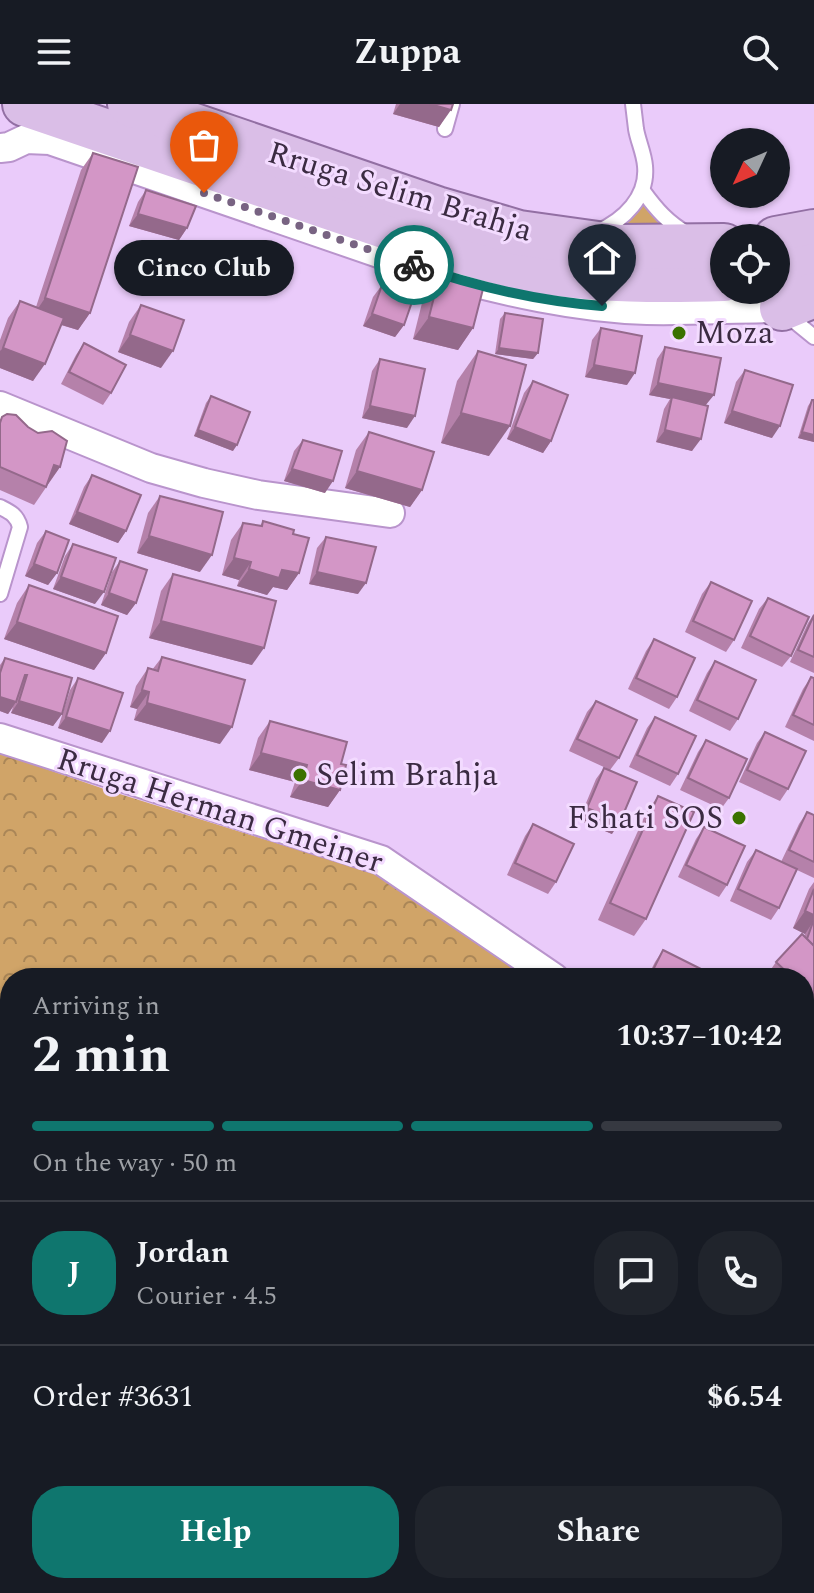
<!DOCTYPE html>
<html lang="en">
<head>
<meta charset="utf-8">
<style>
  :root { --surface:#171b24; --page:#20242c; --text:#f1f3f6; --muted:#9ea1a6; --line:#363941; --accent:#0f766e }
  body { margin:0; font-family:Spectral,serif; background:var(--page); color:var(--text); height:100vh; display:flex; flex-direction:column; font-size:30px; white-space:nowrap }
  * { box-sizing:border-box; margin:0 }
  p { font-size:26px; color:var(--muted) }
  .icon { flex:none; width:44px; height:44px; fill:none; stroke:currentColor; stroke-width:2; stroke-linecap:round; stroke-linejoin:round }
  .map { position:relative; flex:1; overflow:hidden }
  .sheet { position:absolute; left:0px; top:864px; width:814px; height:626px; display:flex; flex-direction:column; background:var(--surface); border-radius:32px 32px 0 0; box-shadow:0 2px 6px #0004 }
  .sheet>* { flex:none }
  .needle { width:52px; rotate:226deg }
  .controls { position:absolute; left:710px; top:24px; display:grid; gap:16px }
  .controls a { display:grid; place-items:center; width:80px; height:80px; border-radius:50%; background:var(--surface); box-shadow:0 2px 6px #0004; font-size:40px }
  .pin { position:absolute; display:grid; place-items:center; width:68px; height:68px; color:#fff; margin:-82px -34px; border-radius:50% 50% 50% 0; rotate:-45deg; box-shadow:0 0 8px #0007 }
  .pin .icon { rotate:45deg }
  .courier { position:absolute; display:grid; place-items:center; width:80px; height:80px; margin:-40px; border:6px solid #0f766e; border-radius:50%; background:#fff; color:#222; box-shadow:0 2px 10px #0007 }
  .bubble { position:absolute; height:56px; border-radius:28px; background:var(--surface); box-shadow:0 2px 6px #0004; font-size:26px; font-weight:700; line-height:56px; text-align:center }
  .headline em { font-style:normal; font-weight:700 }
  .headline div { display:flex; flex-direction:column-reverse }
  .headline { display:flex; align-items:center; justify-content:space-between; height:136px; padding:0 32px }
  h1 { font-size:52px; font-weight:700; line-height:60px }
  .bar { display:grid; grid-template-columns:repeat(4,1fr); gap:12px 8px; align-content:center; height:96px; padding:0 32px }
  .bar i { height:10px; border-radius:6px; background:var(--line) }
  .bar .current { background:var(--accent) }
  .bar p { grid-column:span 4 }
  .line { display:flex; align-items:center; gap:20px; padding:0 32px; border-top:2px solid var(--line) }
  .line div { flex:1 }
  .round { display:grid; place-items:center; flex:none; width:84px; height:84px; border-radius:32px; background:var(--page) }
  .button { display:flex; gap:16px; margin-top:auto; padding:16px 32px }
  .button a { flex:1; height:92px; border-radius:32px; background:var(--accent); color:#fff; font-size:32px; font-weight:700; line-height:92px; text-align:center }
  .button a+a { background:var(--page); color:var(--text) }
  header { display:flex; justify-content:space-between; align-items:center; height:104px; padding:0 32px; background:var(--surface); font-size:36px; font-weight:700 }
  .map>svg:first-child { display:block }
  .green { fill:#d0a468 }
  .forest { fill:url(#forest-crowns) }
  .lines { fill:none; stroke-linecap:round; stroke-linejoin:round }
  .lane-casing { stroke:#b994cc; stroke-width:18 }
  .street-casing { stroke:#b994cc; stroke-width:32 }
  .primary-casing { stroke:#926fa3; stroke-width:48 }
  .lane { stroke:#fff; stroke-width:14 }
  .street { stroke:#fff; stroke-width:28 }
  .primary { stroke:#dabee7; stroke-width:44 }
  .wall { fill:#b581aa }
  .shaded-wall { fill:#94698b }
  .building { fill:#d396c6; stroke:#94698b; stroke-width:2 }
  .done { stroke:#786382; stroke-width:8; stroke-dasharray:0 14.4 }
  .route { stroke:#0f766e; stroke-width:10 }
  .poi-dot { fill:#3b7200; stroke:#f3dbff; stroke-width:3 }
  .labels { text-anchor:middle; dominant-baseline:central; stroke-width:6; stroke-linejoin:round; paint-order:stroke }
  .street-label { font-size:32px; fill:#3b2b42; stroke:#f3dbff }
  .poi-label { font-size:32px; fill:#3b2b42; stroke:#f3dbff; text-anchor:start }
</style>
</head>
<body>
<header><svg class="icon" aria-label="menu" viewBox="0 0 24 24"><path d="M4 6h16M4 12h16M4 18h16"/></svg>Zuppa<svg class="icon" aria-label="search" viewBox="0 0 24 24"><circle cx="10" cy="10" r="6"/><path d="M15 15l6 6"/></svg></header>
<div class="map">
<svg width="814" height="1489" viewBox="0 0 814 1489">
  <defs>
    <pattern id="forest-crowns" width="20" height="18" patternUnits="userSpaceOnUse" patternTransform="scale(2)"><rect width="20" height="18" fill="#d0a468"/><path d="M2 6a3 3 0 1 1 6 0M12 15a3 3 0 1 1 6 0" fill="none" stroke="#aa8657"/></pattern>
  </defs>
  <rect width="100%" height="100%" fill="#eacbfa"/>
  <path class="green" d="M644 99 651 111 669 126 610 127C624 120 636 113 644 99Z"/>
  <g class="forest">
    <path d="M0 649 107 686 375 770 527 874H10V1078L0 1073Z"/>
    <path d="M804 1064 814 1070V1489H0V1330L10 1335V1480H804Z"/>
  </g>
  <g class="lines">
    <defs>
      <g id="lane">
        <path d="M445 25 452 0"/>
        <path d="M643 87C656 105 668 119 688 130"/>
        <path d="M597 128C624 116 648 93 645 62 644 49 638 37 636 25 635 17 634 8 633 0"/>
        <path d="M787 211 814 233"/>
        <path d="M0 403C10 408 17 411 20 423L0 490"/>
        <path d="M0 1196 10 1197"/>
        <path d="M0 1386 10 1390"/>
        <path d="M140 1480 149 1489"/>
        <path d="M520 1480 528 1489"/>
        <path d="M662 1480 676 1489"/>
        <path d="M454 1489 464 1480"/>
        <path d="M557 1489 578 1480"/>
      </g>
      <g id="street">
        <path d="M0 44 9 43 26 35 50 36 437 169C505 187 576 204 647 206 692 207 737 204 782 204L799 206"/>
        <path d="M0 302 151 364 204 379 258 391 390 409"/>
        <path d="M0 634 381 756 554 874"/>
        <path d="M804 1045 814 1052"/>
      </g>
      <g id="primary">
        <path d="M25 0 452 145C480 153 508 162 537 167 599 177 662 177 724 175"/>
        <path d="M130 0 437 105 519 129 619 143 724 142"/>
        <path d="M776 135 814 128"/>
        <path d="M776 170 814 162"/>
        <path d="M782 204 814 191"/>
      </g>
    </defs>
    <use href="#lane" class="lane-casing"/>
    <use href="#street" class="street-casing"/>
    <use href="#primary" class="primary-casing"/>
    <use href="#lane" class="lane"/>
    <use href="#street" class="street"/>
    <use href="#primary" class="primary"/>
  </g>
  <g class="wall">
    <path d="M396 0H453L439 23 393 10Z"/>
    <path d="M93 49 90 209 78 226 61 221 33 277 0 264V236L8 214 20 197 36 203 81 66Z"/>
    <path d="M146 86 187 124 179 136 129 122 138 98Z"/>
    <path d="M439 173 473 224 458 246 413 235 423 195Z"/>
    <path d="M382 181 404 221 395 233 363 222 373 193Z"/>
    <path d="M141 201 161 264 118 248 129 218Z"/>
    <path d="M505 209 538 249 533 255 495 250 500 215Z"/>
    <path d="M601 224 627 281 585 273 592 236Z"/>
    <path d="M84 239 111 289 103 301 61 280 76 251Z"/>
    <path d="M665 243 706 301 692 347 656 338 664 305 670 295 649 291 657 255Z"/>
    <path d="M478 247 489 352 441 339 457 277Z"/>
    <path d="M380 255 407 324 362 314 372 267Z"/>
    <path d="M745 266 772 334 724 319 736 278Z"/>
    <path d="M533 277 551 337 543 349 507 335 524 289Z"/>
    <path d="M211 292 233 347 194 332 206 299Z"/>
    <path d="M812 296H814V338L798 334 808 302Z"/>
    <path d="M2 313 60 363 34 401 0 386V316Z"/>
    <path d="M369 328 422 386 410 403 345 384 356 346Z"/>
    <path d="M303 336 325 389 284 377 294 347Z"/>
    <path d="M92 371 126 427 118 439 69 420 84 383Z"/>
    <path d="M160 392 200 468 137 449 148 409Z"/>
    <path d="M263 417 293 430 299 469 287 486 273 483 267 491 237 482 239 476 222 471 231 436 243 419 260 422Z"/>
    <path d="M46 427 57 469 48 481 25 472 37 439Z"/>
    <path d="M326 433 358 490 309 480 317 444Z"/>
    <path d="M73 440 95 500 53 485 65 452Z"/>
    <path d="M120 457 136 499 127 511 101 501 112 468Z"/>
    <path d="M173 470 252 561 149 534 161 487Z"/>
    <path d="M711 478 734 536 726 548 685 528 702 490Z"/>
    <path d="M29 481 106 549 94 566 4 535 17 499Z"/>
    <path d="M768 494 791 552 782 563 741 544 759 505Z"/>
    <path d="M814 510V569L790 558 808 519Z"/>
    <path d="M654 535 677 593 669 605 628 585 646 547Z"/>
    <path d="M162 553 220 640 134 616 137 605 130 603 136 582 148 564 152 566Z"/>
    <path d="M5 554 72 574 62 610 53 622 11 609 13 603 8 610 0 607V561Z"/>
    <path d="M715 557 738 615 730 627 689 607 707 569Z"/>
    <path d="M811 573 814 574V637L785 623 803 585Z"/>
    <path d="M78 574 102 639 58 624 70 586Z"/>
    <path d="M596 597 619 654 610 666 612 730 579 716 596 675 604 664H606L569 647 587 608Z"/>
    <path d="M655 613 678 670 670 682 629 663 647 624Z"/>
    <path d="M270 617 341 660 340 686 328 703 290 693 295 678 249 666 258 634Z"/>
    <path d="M765 628 788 685 780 697 739 678 757 639Z"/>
    <path d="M706 636 729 694 721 705 680 686 698 648Z"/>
    <path d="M658 692 646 815 634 832 598 816 646 709Z"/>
    <path d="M807 708 814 711V774L797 766 779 804 771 816 730 797 747 758 756 746 781 758 799 720Z"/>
    <path d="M533 720 556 778 548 790 507 771 525 732Z"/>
    <path d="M704 723 727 781 719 793 678 773 696 735Z"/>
    <path d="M814 778V922L804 913V874H765L776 858 804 832 805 830 793 824 809 785Z"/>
    <path d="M663 846 709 874H647L655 858Z"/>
    <path d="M814 972V1015L804 1010V987Z"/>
    <path d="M0 1230 10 1236V1332L0 1326Z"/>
  </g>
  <g class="shaded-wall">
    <path d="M400 0H430L451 6 439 23 393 10Z"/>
    <path d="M138 110 187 124 179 136 129 122Z"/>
    <path d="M45 194 90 209 78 226 33 212Z"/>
    <path d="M372 210 404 221 395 233 363 222Z"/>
    <path d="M429 213 473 224 458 246 413 235Z"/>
    <path d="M130 231 173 247 161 264 118 248Z"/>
    <path d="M3 244 45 260 33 277 0 264V247Z"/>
    <path d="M499 244 538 249 533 255 495 250Z"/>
    <path d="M594 261 635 269 627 281 585 273Z"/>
    <path d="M658 279 714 291 705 302 672 293 670 295 649 291Z"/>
    <path d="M370 302 415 312 407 324 362 314Z"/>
    <path d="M732 307 780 322 772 334 724 319Z"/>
    <path d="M461 309 510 322 489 352 441 339Z"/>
    <path d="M515 323 551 337 543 349 507 335Z"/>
    <path d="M198 326 237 341 233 347 194 332Z"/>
    <path d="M665 326 701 335 692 347 656 338Z"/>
    <path d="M802 328 814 331V338L798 334Z"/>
    <path d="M54 361 60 363 48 380 42 379Z"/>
    <path d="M292 365 333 377 325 389 284 377Z"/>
    <path d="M357 367 422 386 410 403 345 384Z"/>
    <path d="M77 408 126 427 118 439 69 420Z"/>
    <path d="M149 432 212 451 200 468 137 449Z"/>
    <path d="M234 454 251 458 239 476 222 471Z"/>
    <path d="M34 460 57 469 48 481 25 472Z"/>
    <path d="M249 465 282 466 299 469 287 486 273 483 267 491 237 482Z"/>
    <path d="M317 468 366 479 358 490 309 480Z"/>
    <path d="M61 473 104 488 95 500 53 485Z"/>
    <path d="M109 489 136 499 127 511 101 501Z"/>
    <path d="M161 517 264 544 252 561 149 534Z"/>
    <path d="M17 518 106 549 94 566 4 535Z"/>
    <path d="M142 586 149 588 137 605 130 603Z"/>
    <path d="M0 593 16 598 8 610 0 607Z"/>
    <path d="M19 597 62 610 53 622 11 609Z"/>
    <path d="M147 599 232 623 220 640 134 616Z"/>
    <path d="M66 613 110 627 102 639 58 624Z"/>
    <path d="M261 649 307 661 295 678 249 666Z"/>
    <path d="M303 676 340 686 328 703 290 693Z"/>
    <path d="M587 704 620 718 612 730 579 716Z"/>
    <path d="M805 807 814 811V834L813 818 805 830 793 824Z"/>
    <path d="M804 995 814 999V1015L804 1010Z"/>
  </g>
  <g class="building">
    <path d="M430 0H453L451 6Z"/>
    <path d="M93 49 138 63 90 209 45 194Z"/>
    <path d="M146 86 196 102 187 124 138 110Z"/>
    <path d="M439 173 483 185 473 224 429 213Z"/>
    <path d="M382 181 414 192 404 221 372 210Z"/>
    <path d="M20 197 64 214 45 260 3 244Z"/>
    <path d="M141 201 184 216 173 247 130 231Z"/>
    <path d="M505 209 543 215 538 249 499 244Z"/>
    <path d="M601 224 642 232 635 269 594 261Z"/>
    <path d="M84 239 126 261 111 289 69 268Z"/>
    <path d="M665 243 721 254 714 291 658 279Z"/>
    <path d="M478 247 526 261 510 322 461 309Z"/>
    <path d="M380 255 425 265 415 312 370 302Z"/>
    <path d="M745 266 793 281 780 322 732 307Z"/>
    <path d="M533 277 568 291 551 337 515 323Z"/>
    <path d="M211 292 250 308 237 341 198 326Z"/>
    <path d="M672 293 708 302 701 335 665 326Z"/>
    <path d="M812 296H814V331L802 328Z"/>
    <path d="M7 310 16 311 28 323 38 329 52 327 67 337 60 363 54 361 46 383 0 363V319L2 313Z"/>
    <path d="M369 328 434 348 422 386 357 367Z"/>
    <path d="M303 336 342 347 333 377 292 365Z"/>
    <path d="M92 371 141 391 126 427 77 408Z"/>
    <path d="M160 392 223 408 212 451 149 432Z"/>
    <path d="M263 417 294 426 293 430 309 434 299 469 282 466 279 474 249 465 251 458 234 454 243 419 262 422Z"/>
    <path d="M46 427 69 436 57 469 34 460Z"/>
    <path d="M326 433 376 443 366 479 317 468Z"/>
    <path d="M73 440 116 454 104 488 61 473Z"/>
    <path d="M120 457 147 466 136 499 109 489Z"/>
    <path d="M173 470 276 497 264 544 161 517Z"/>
    <path d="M711 478 752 497 734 536 693 517Z"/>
    <path d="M29 481 118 512 106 549 17 518Z"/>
    <path d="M768 494 809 513 791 552 750 532Z"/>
    <path d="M814 511V553L798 546Z"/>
    <path d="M654 535 695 554 677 593 636 574Z"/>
    <path d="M162 553 245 576 232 623 147 599 149 588 142 586 148 564 158 567Z"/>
    <path d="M5 554 72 574 62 610 19 597 27 571H25L16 598 0 593V569Z"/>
    <path d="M715 557 756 576 738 615 697 596Z"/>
    <path d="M811 573 814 574V621L793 611Z"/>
    <path d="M78 574 123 589 110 627 66 613Z"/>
    <path d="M596 597 637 616 619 654 577 635Z"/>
    <path d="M655 613 696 632 678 670 637 651Z"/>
    <path d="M270 617 347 638 341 660 346 661 340 686 303 676 307 661 261 649Z"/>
    <path d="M765 628 806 647 788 685 747 666Z"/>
    <path d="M706 636 747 655 729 694 688 674Z"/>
    <path d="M604 664 637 678 620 718 587 704Z"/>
    <path d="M658 692 694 708 646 815 610 799Z"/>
    <path d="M807 708 814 711V758L789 746Z"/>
    <path d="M533 720 574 740 556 778 515 759Z"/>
    <path d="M704 723 745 742 727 781 686 761Z"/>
    <path d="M756 746 797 765 779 804 738 785Z"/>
    <path d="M814 785V811L805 807Z"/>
    <path d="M813 818H814V842L807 835Z"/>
    <path d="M802 830 814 842V894L804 885V874H793L776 858Z"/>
    <path d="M663 846 711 870 709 874H649Z"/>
    <path d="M814 972V999L804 995Z"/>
    <path d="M0 1230 10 1236V1301L0 1296Z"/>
  </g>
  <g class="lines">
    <path class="done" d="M204 89 414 161"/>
    <path class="route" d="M414 161C474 182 539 197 602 202"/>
  </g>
  <g class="poi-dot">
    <circle cx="679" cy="229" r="8"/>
    <circle cx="300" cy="671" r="8"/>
    <circle cx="739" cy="714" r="8"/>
  </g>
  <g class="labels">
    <g class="street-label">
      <text transform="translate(400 88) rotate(17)">Rruga Selim Brahja</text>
      <text transform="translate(220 707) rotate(18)">Rruga Herman Gmeiner</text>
    </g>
    <g class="poi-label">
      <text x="695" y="229">Moza</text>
      <text x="316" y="671">Selim Brahja</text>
      <text x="723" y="714" text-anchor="end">Fshati SOS</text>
    </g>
  </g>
</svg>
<div class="controls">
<a><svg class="needle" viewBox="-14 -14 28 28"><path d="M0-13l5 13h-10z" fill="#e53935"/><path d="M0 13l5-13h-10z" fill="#9ea1a6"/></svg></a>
<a><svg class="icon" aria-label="locate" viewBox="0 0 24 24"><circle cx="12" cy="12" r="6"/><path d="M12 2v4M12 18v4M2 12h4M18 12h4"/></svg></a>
</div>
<div class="pin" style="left:204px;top:89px;background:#ea580c"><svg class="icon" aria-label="bag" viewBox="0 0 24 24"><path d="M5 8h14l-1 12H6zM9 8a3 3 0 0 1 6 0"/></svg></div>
<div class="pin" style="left:602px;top:202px;background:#1f2937"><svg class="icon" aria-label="home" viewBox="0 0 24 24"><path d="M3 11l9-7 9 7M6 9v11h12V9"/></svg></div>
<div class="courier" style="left:414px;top:161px"><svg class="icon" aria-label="bike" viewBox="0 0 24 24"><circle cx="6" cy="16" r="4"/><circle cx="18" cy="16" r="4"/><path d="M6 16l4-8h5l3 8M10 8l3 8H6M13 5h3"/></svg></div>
<div class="bubble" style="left:114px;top:136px;width:180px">Cinco Club</div>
<section class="sheet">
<div class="headline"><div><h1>2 min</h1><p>Arriving in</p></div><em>10:37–10:42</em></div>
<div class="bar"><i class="current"></i><i class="current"></i><i class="current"></i><i></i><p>On the way · 50 m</p></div>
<div class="line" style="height:144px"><b class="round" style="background:var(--accent);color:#fff">J</b><div><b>Jordan</b><p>Courier · 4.5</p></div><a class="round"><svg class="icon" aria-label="chat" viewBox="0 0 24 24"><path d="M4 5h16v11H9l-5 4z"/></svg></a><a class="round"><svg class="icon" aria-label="phone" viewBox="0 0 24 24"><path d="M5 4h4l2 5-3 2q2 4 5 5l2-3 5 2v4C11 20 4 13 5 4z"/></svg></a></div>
<div class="line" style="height:104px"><div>Order #3631</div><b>$6.54</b></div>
<div class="button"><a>Help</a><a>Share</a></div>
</section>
</div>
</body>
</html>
